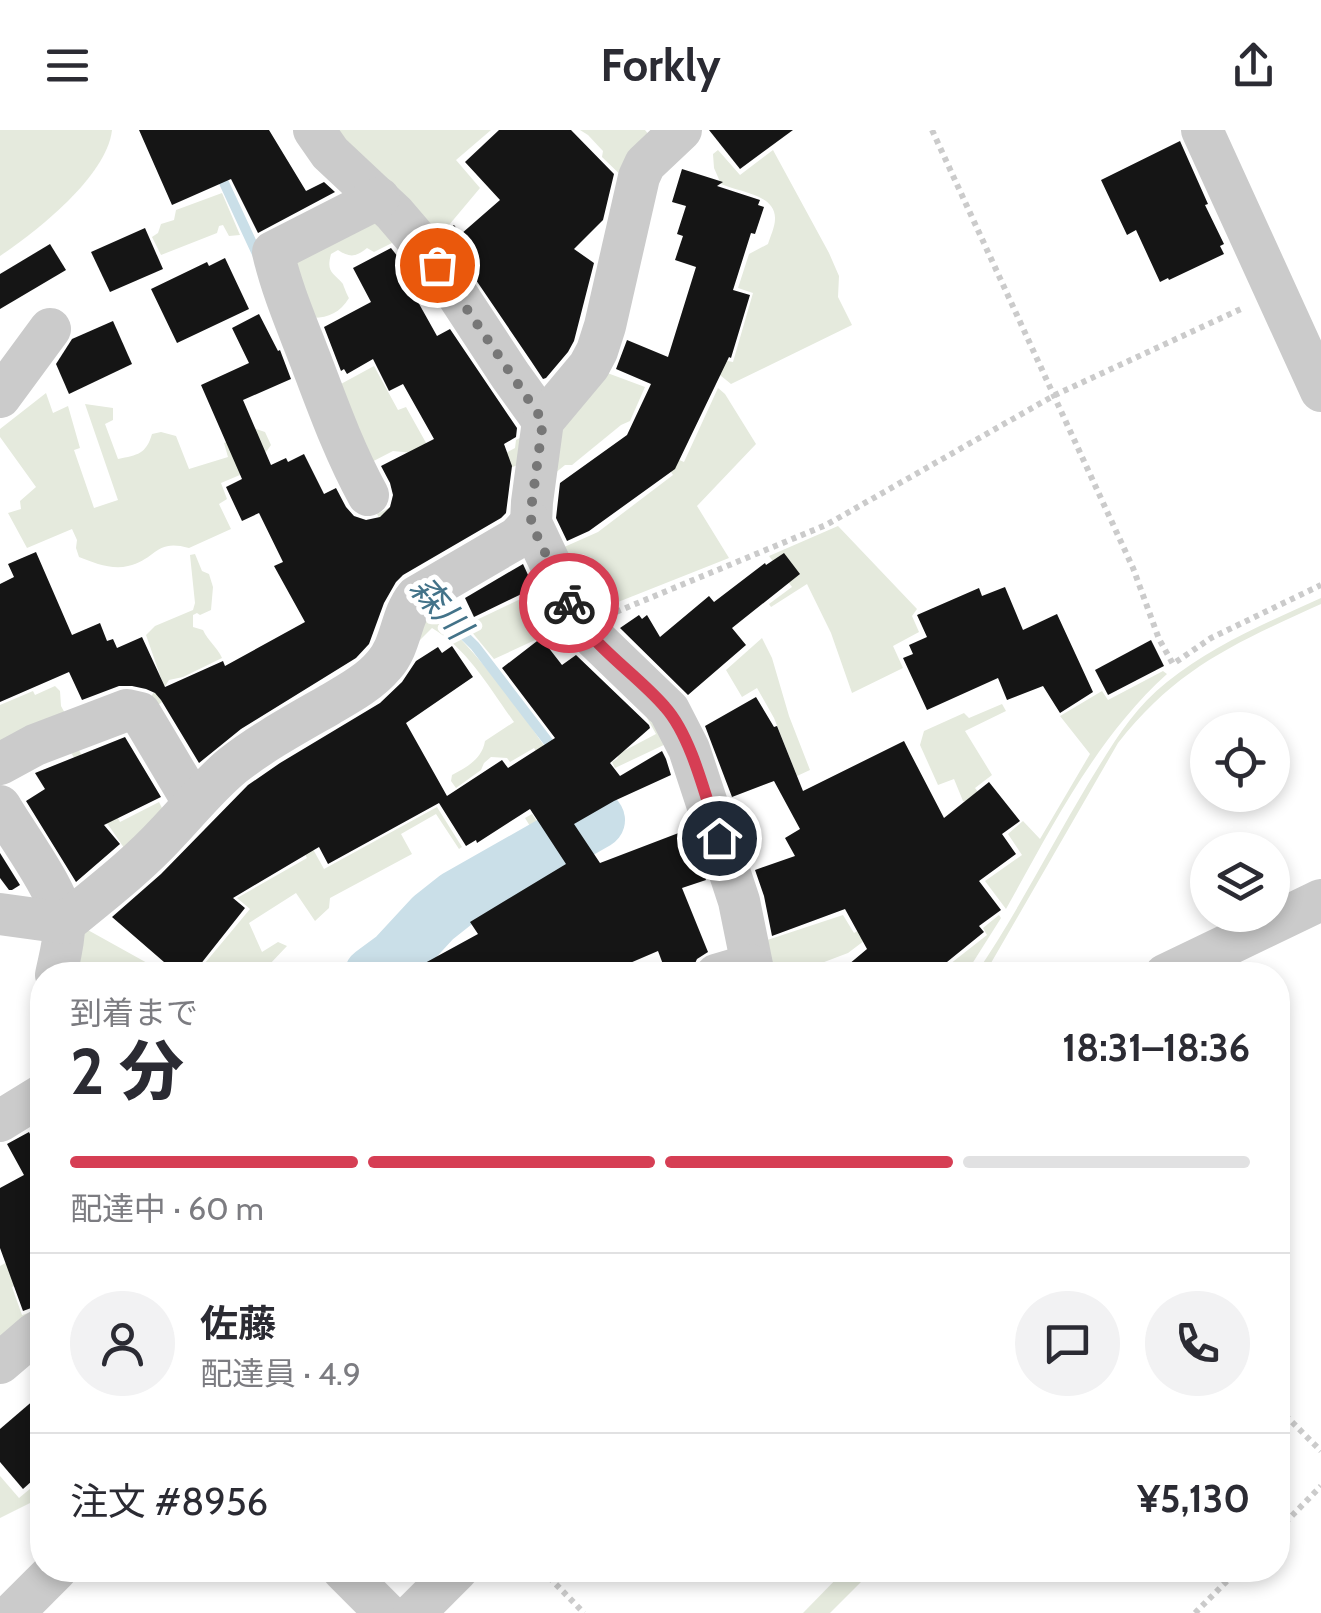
<!DOCTYPE html>
<html lang="ja">
<head>
<meta charset="utf-8">
<style>
  :root { --surface:#fff; --page:#f2f2f3; --text:#2b2b33; --muted:#7c7c81; --line:#e1e1e2; --accent:#d63e54 }
  body { margin:0; font-family:Cabin,"Noto Sans JP",sans-serif; background:var(--page); color:var(--text); height:100vh; display:flex; flex-direction:column; font-size:38px; white-space:nowrap }
  * { box-sizing:border-box; margin:0 }
  p { font-size:32px; color:var(--muted) }
  .icon { flex:none; width:55px; height:55px; fill:none; stroke:currentColor; stroke-width:2; stroke-linecap:round; stroke-linejoin:round }
  .map { position:relative; flex:1; overflow:hidden }
  .sheet { position:absolute; left:30px; top:832px; width:1260px; height:620px; display:flex; flex-direction:column; background:var(--surface); border-radius:40px; box-shadow:0 5px 15px #0003 }
  .sheet>* { flex:none }
  .fabs { position:absolute; left:1190px; top:582px; display:grid; gap:20px }
  .fabs a { display:grid; place-items:center; width:100px; height:100px; border-radius:50%; background:var(--surface); box-shadow:0 5px 15px #0003; font-size:50px }
  .pin { position:absolute; display:grid; place-items:center; width:85px; height:85px; color:#fff; margin:-42px; border:5px solid #fff; border-radius:50%; box-shadow:0 2px 10px #0007 }
  .courier { position:absolute; display:grid; place-items:center; width:100px; height:100px; margin:-50px; border:8px solid #d63e54; border-radius:50%; background:#fff; color:#222; box-shadow:0 2px 12px #0007 }
  .headline em { font-style:normal; font-weight:800 }
  .headline div { display:flex; flex-direction:column-reverse }
  .headline { display:flex; align-items:center; justify-content:space-between; height:170px; padding:0 40px }
  h1 { font-size:65px; font-weight:800; line-height:75px }
  .bar { display:grid; grid-template-columns:repeat(4,1fr); gap:15px 10px; align-content:center; height:120px; padding:0 40px }
  .bar i { height:12px; border-radius:8px; background:var(--line) }
  .bar .current { background:var(--accent) }
  .bar p { grid-column:span 4 }
  .line { display:flex; align-items:center; gap:25px; padding:0 40px; border-top:2px solid var(--line) }
  .line div { flex:1 }
  .round { display:grid; place-items:center; flex:none; width:105px; height:105px; border-radius:52px; background:var(--page) }
  header { display:flex; justify-content:space-between; align-items:center; height:130px; padding:0 40px; background:var(--surface); font-size:45px; font-weight:800 }
  .map>svg:first-child { display:block }
  .green { fill:#e5eadd }
  .lines { fill:none; stroke-linecap:round; stroke-linejoin:round }
  .stream { stroke:#cadfe8; stroke-width:10 }
  .river { stroke:#cadfe8; stroke-width:58 }
  .building { fill:#151515 }
  .path { stroke:#cbcbcb; stroke-width:6; stroke-dasharray:5 5; stroke-linecap:butt }
  .minor { stroke:#cbcbcb; stroke-width:42 }
  .done { stroke:#777; stroke-width:10; stroke-dasharray:0 18 }
  .route { stroke:#d63e54; stroke-width:12 }
  .labels { text-anchor:middle; dominant-baseline:central; stroke-width:10; stroke-linejoin:round; paint-order:stroke }
  .water-label { font-size:35px; font-style:italic; fill:#437389; stroke:#fff }
</style>
</head>
<body>
<header><svg class="icon" aria-label="menu" viewBox="0 0 24 24"><path d="M4 6h16M4 12h16M4 18h16"/></svg>Forkly<svg class="icon" aria-label="share" viewBox="0 0 24 24"><path d="M12 15V3M7 8l5-5 5 5M5 13v7h14v-7"/></svg></header>
<div class="map">
<svg width="1321" height="1483" viewBox="0 0 1321 1483">
  <rect width="100%" height="100%" fill="#fff"/>
  <g class="green">
    <path d="M0 0H112C107 46 37 101 0 126Z"/>
    <path d="M322 0H491L456 30 480 58 444 101 434 103Z"/>
    <path d="M580 0H645L656 14 631 55 602 27 603 21 588 5Z"/>
    <path d="M718 20 740 45 773 20 829 123 839 146 838 167 852 195 731 254 704 232 706 227 733 232 753 163 738 158 749 124 768 114C770 107 775 97 775 89 776 64 738 62 721 54L714 38 713 24Z"/>
    <path d="M222 63 240 105 229 106 223 95 219 96 217 103 161 125 152 107 158 103 161 94 174 90 176 80Z"/>
    <path d="M370 81 400 109 374 122 367 118C356 127 350 128 338 120L331 124C326 143 333 142 343 154 343 155 348 167 349 168 337 188 319 190 299 186L284 132Z"/>
    <path d="M374 236 398 280 406 277 449 354 515 318 516 310 525 305 528 331 453 360 382 393 377 384 425 360 413 323 393 321 360 338 328 261Z"/>
    <path d="M594 238 645 257 630 291 621 295 572 335H565L549 348 555 305Z"/>
    <path d="M718 258 725 264 756 314 697 376 729 428 618 472 591 428 583 424 567 430 562 418 598 402 673 345 662 328 665 324 684 332Z"/>
    <path d="M46 263 53 283 68 276 80 318 74 320 94 378 118 370 85 274 113 278V290L105 294 118 329C138 325 146 324 152 304L161 302 176 306 189 339 228 327 224 313 256 299 265 302 271 315 254 339 221 353 227 369 219 374 231 399 189 418C155 408 156 430 128 436 112 440 94 433 79 427L76 418 77 410 72 399 27 418 8 383 21 379 20 371 36 357 0 307V299Z"/>
    <path d="M838 396 917 479 912 486 919 502 893 516 903 538 852 563 831 503 807 454 771 477 769 474 792 457 769 426Z"/>
    <path d="M195 424 202 441 209 444 213 457 211 480 200 485 197 483 193 485V497L203 500C208 511 217 517 222 528L183 547 169 550 162 561V572L150 581 152 565 162 551 146 505 155 496 193 480 195 473 190 425Z"/>
    <path d="M553 460 570 494 494 529 466 495 533 463 535 468Z"/>
    <path d="M1321 468V474C1236 513 1178 537 1118 613L991 833 982 845H975C1017 784 1050 717 1088 654 1111 617 1132 579 1167 552 1213 515 1268 492 1321 468Z"/>
    <path d="M431 480C495 538 546 615 590 689L455 763 429 784 394 823 364 845H351L400 805 422 778 444 759 492 728 496 732 538 709 525 688 532 684 546 705 579 683 534 618 510 632 507 628 491 627 484 633 481 640 456 658 451 651 452 645C467 637 482 629 485 611L514 592C490 559 468 519 432 498L410 520Z"/>
    <path d="M762 508 772 528 789 586 810 640 797 646 774 588 757 558 742 567 726 540Z"/>
    <path d="M1163 541 1167 544C1096 608 1052 697 1006 779L985 751 1022 725 1008 704 1023 691 1040 709 1090 624 1060 586 1102 561 1108 570Z"/>
    <path d="M55 556 60 561 61 576 67 587 0 625V575L33 561 35 565Z"/>
    <path d="M1002 574 1006 581 965 601 992 645 975 658 984 670 978 675 963 671 954 649 938 655 920 615 924 601 964 583 969 588Z"/>
    <path d="M646 586 670 612 615 638 612 632 617 629 620 623 656 604Z"/>
    <path d="M73 608 82 626H86L120 692 159 672 168 690 131 728 98 680 87 649 67 616Z"/>
    <path d="M437 677 462 717 459 719 436 684 401 704 412 724 330 768 329 778 315 791 296 763 249 793 262 822 278 812 287 816 269 835 254 845H195L250 779 237 768 307 728 287 689 294 685 324 739Z"/>
    <path d="M571 711 576 717 528 745 503 763 495 752Z"/>
    <path d="M891 782 893 789 848 823 790 845H766L758 813 843 785 854 803Z"/>
    <path d="M999 785 1001 788 965 845H936L987 805 983 798Z"/>
    <path d="M77 794 158 839 162 836 174 845H101L92 841 91 845H68Z"/>
    <path d="M42 1113V1136L21 1145 24 1153 12 1157 22 1185 34 1181 0 1222V1136Z"/>
    <path d="M0 1346 19 1368 42 1349V1367L0 1388Z"/>
    <path d="M845 1440H873L830 1483H803Z"/>
  </g>
  <g class="lines">
    <g class="stream">
      <path d="M219 42 258 126"/>
      <path d="M429 471 475 516 556 622"/>
    </g>
    <path class="river" d="M373 845 396 828 433 788 457 769 596 690"/>
  </g>
  <g class="building">
    <path d="M139 0H269L306 61 324 52 335 62 258 103 231 49 172 75Z"/>
    <path d="M499 0H571L614 44 603 90 574 119 594 133 574 211 568 222 546 248 543 249 531 231 444 103 454 95 461 104 500 70 465 32Z"/>
    <path d="M709 0H793L740 39Z"/>
    <path d="M1180 11 1208 74 1205 75 1224 114 1220 116 1224 124 1169 150 1168 148 1160 152 1136 100 1127 105 1101 50Z"/>
    <path d="M682 39 723 52 717 56 760 70 758 75 764 77 755 104 751 103 733 160 750 165 731 228 729 227 675 339 589 401 567 411 556 388 560 353 627 305 651 254 616 239 627 210 668 227 696 137 675 130 683 106 677 104 686 76 672 72Z"/>
    <path d="M145 98 163 139 110 162 91 122Z"/>
    <path d="M50 114 66 140 0 179V144Z"/>
    <path d="M391 118 416 150 408 154 437 206 450 199 517 298 516 307 504 314 512 336 506 383 501 388 403 445 396 452 384 473 369 514 356 528 241 599 199 633 161 570 155 563 146 559 132 556H119L82 570 69 542 0 572V454L14 447 8 434 36 422 72 505 100 493 107 511 113 509 117 518 142 507 165 557 223 531 225 536 305 492 274 436 283 432 259 383 242 391 226 357 242 349 201 255 249 233 232 198 259 184 278 221 280 220 291 249 243 270 271 335 286 328 288 332 304 324 324 364 336 358 346 377 354 386 366 390 380 387 390 377 393 365 390 353 381 336 434 309 403 254 389 261 373 229 347 244 344 239 341 241 324 197 371 172 353 138Z"/>
    <path d="M225 128 249 179 177 213 151 159 207 132 209 136Z"/>
    <path d="M113 191 132 234 69 264 56 234 72 209Z"/>
    <path d="M784 423 800 444 732 498 746 515 688 565 620 498 639 485 642 489 647 485 660 507 709 466 714 472 765 433 766 435Z"/>
    <path d="M523 434 534 458 474 487 465 468Z"/>
    <path d="M1005 457 1023 500 1057 484 1093 562 1060 583 1043 556 1007 570 998 548 927 580 903 528 913 524 909 515 927 507 917 485 979 458 982 466Z"/>
    <path d="M541 508 562 535 576 525 649 595 650 598 610 633 620 646 662 621 666 629 671 645 614 671 574 694 600 733 689 699 706 750 682 758 708 822 697 829 692 840 680 845H667L658 821 602 845H403L478 804 470 792 566 734 530 679 477 713 476 710 466 716 439 673 328 734 319 717 233 768 245 778 192 845H179L112 787 161 744 248 655 280 633 380 573 402 552 416 531 438 517 442 523 452 516 473 547 406 593 447 666 502 630 508 638 555 608 502 538Z"/>
    <path d="M1151 510 1164 536 1108 565 1095 540Z"/>
    <path d="M756 567 774 597 777 596 803 661 904 611 944 688 989 652 1020 691 1002 704 1016 724 979 751 1001 780 979 796 984 802 931 845H836L867 819 845 779 772 806 764 766 755 740 795 726 785 708 800 699 774 651 732 667 705 596Z"/>
    <path d="M125 607 161 667 104 695 120 714 76 752 26 671 45 659 35 643Z"/>
    <path d="M0 723 20 755 12 760H9L0 748Z"/>
    <path d="M42 1001V1174L23 1181 0 1118V1058L24 1045 7 1014 29 1002 32 1008Z"/>
    <path d="M42 1263V1342L23 1359 0 1332V1299Z"/>
  </g>
  <g class="lines">
    <g class="path">
      <path d="M932 0 1133 438 1159 509 1173 534 1211 508 1321 455"/>
      <path d="M616 482 826 395 1055 265 1243 178"/>
      <path d="M1278 1278 1321 1321"/>
      <path d="M1278 1400 1321 1356"/>
      <path d="M542 1440 584 1483"/>
      <path d="M1195 1483 1238 1440"/>
    </g>
    <g class="minor">
      <path d="M314 0 330 23 394 83 424 118 449 152 510 245 543 291"/>
      <path d="M681 0 645 34 639 47 605 196 597 221 589 236 543 291 532 372 531 393 574 484 585 499 669 580 689 619 739 771 754 845"/>
      <path d="M1202 0 1321 261"/>
      <path d="M0 267 50 199"/>
      <path d="M368 365C345 323 329 279 312 234 298 197 282 161 273 122L379 68"/>
      <path d="M0 634 35 615 127 580 140 583 193 672"/>
      <path d="M0 676C16 704 64 767 64 797 64 813 59 830 56 845"/>
      <path d="M0 784 65 793C100 764 137 736 168 702 189 680 208 656 232 636 261 613 296 594 329 575 348 564 370 552 384 535 402 515 400 487 416 467L517 408 531 393"/>
      <path d="M716 845 750 835"/>
      <path d="M1165 845 1321 770"/>
      <path d="M0 991 42 965"/>
      <path d="M0 1233 34 1204 42 1199"/>
      <path d="M343 1440 386 1483"/>
      <path d="M13 1483 56 1440"/>
      <path d="M414 1483 457 1440"/>
    </g>
  </g>
  <g class="lines">
    <path class="done" d="M437 135 543 291 532 372 531 393 569 473"/>
    <path class="route" d="M569 473C588 514 636 543 665 577 692 607 706 669 719 708"/>
  </g>
  <g class="labels">
    <g class="water-label">
      <text transform="translate(441 477) rotate(49)">森川</text>
    </g>
  </g>
</svg>
<div class="fabs">
<a><svg class="icon" aria-label="locate" viewBox="0 0 24 24"><circle cx="12" cy="12" r="6"/><path d="M12 2v4M12 18v4M2 12h4M18 12h4"/></svg></a>
<a><svg class="icon" aria-label="layers" viewBox="0 0 24 24"><path d="M12 4l9 5-9 5-9-5zM3 14l9 5 9-5"/></svg></a>
</div>
<div class="pin" style="left:437px;top:135px;background:#ea580c"><svg class="icon" aria-label="bag" viewBox="0 0 24 24"><path d="M5 8h14l-1 12H6zM9 8a3 3 0 0 1 6 0"/></svg></div>
<div class="pin" style="left:719px;top:708px;background:#1f2937"><svg class="icon" aria-label="home" viewBox="0 0 24 24"><path d="M3 11l9-7 9 7M6 9v11h12V9"/></svg></div>
<div class="courier" style="left:569px;top:473px"><svg class="icon" aria-label="bike" viewBox="0 0 24 24"><circle cx="6" cy="16" r="4"/><circle cx="18" cy="16" r="4"/><path d="M6 16l4-8h5l3 8M10 8l3 8H6M13 5h3"/></svg></div>
<section class="sheet">
<div class="headline"><div><h1>2 分</h1><p>到着まで</p></div><em>18:31–18:36</em></div>
<div class="bar"><i class="current"></i><i class="current"></i><i class="current"></i><i></i><p>配達中 · 60 m</p></div>
<div class="line" style="height:180px"><a class="round"><svg class="icon" aria-label="person" viewBox="0 0 24 24"><circle cx="12" cy="8" r="4"/><path d="M4 21q1-7 8-7t8 7"/></svg></a><div><b>佐藤</b><p>配達員 · 4.9</p></div><a class="round"><svg class="icon" aria-label="chat" viewBox="0 0 24 24"><path d="M4 5h16v11H9l-5 4z"/></svg></a><a class="round"><svg class="icon" aria-label="phone" viewBox="0 0 24 24"><path d="M5 4h4l2 5-3 2q2 4 5 5l2-3 5 2v4C11 20 4 13 5 4z"/></svg></a></div>
<div class="line" style="height:130px"><div>注文 #8956</div><b>¥5,130</b></div>
</section>
</div>
</body>
</html>
